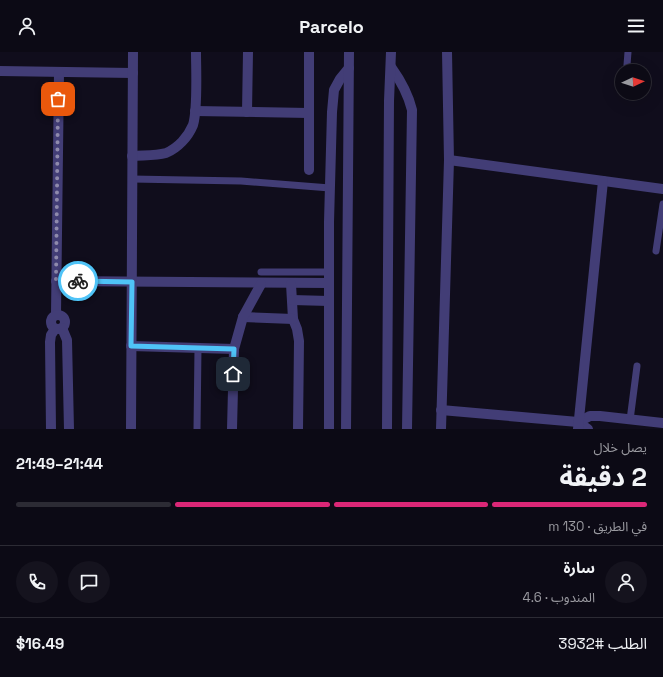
<!DOCTYPE html>
<html lang="ar">
<head>
<meta charset="utf-8">
<style>
  :root { --surface:#0c0a15; --page:#15131e; --text:#f1f3f6; --muted:#9a9aa0; --line:#2c2b34; --accent:#db2777 }
  body { margin:0; font-family:"Space Grotesk","Noto Sans Arabic",sans-serif; background:var(--page); color:var(--text); direction:rtl; height:100vh; display:flex; flex-direction:column; font-size:15px; white-space:nowrap }
  * { box-sizing:border-box; margin:0 }
  p { font-size:13px; color:var(--muted) }
  .icon { flex:none; width:22px; height:22px; fill:none; stroke:currentColor; stroke-width:2; stroke-linecap:round; stroke-linejoin:round }
  .map { position:relative; height:377px; overflow:hidden; direction:ltr }
  .details { display:flex; flex-direction:column; background:var(--surface); flex:1 }
  .details>* { flex:none }
  .needle { width:26px; rotate:86deg }
  .buttons { position:absolute; left:615px; top:12px; display:grid; gap:8px }
  .buttons a { display:grid; place-items:center; width:36px; height:36px; border-radius:50%; background:var(--surface); box-shadow:0 4px 16px #0002,0 0 0 1px var(--line); font-size:20px }
  .pin { position:absolute; display:grid; place-items:center; width:34px; height:34px; color:#fff; margin:-17px; border-radius:8px; box-shadow:0 2px 6px #0006 }
  .courier { position:absolute; display:grid; place-items:center; width:40px; height:40px; margin:-20px; border:3px solid #4fc3f7; border-radius:50%; background:#fff; color:#222; box-shadow:0 1px 5px #0007 }
  .overview em { font-style:normal; font-weight:700 }
  .overview div { display:flex; flex-direction:column-reverse }
  .overview { display:flex; align-items:center; justify-content:space-between; height:68px; padding:0 16px }
  h1 { font-size:26px; font-weight:700; line-height:30px }
  .bar { display:grid; grid-template-columns:repeat(4,1fr); gap:6px 4px; align-content:center; height:48px; padding:0 16px }
  .bar i { height:5px; border-radius:3px; background:var(--line) }
  .bar .active { background:var(--accent) }
  .bar p { grid-column:span 4 }
  .line { display:flex; align-items:center; gap:10px; padding:0 16px; border-top:1px solid var(--line) }
  .line div { flex:1 }
  .round { display:grid; place-items:center; flex:none; width:42px; height:42px; border-radius:21px; background:var(--page) }
  header { display:flex; justify-content:space-between; align-items:center; height:52px; padding:0 16px; background:var(--surface); font-size:18px; font-weight:700 }
  .map>svg:first-child { display:block }
  .lines { fill:none; stroke-linecap:round; stroke-linejoin:round }
  .lane { stroke:#423d76; stroke-width:7 }
  .street { stroke:#423d76; stroke-width:10 }
  .done { stroke:#8f8aac; stroke-width:4; stroke-dasharray:0 7.2 }
  .route { stroke:#4fc3f7; stroke-width:5 }
</style>
</head>
<body>
<header><svg class="icon" aria-label="menu" viewBox="0 0 24 24"><path d="M4 6h16M4 12h16M4 18h16"/></svg>Parcelo<svg class="icon" aria-label="person" viewBox="0 0 24 24"><circle cx="12" cy="8" r="4"/><path d="M4 21q1-7 8-7t8 7"/></svg></header>
<div class="map">
<svg width="663" height="377" viewBox="0 0 663 377">
  <rect width="100%" height="100%" fill="#100d1c"/>
  <g class="lines">
    <g class="lane">
      <path d="M627 13 628 0"/>
      <path d="M132 127 241 129 330 136"/>
      <path d="M656 199 663 152"/>
      <path d="M261 220H329"/>
      <path d="M630 368 637 314"/>
      <path d="M197 377 198 296"/>
    </g>
    <g class="street">
      <path d="M391 15C401 29 408 41 412 58L407 377"/>
      <path d="M0 19 133 21"/>
      <path d="M195 59 309 61"/>
      <path d="M247 60 248 0"/>
      <path d="M132 104C143 103 155 104 166 101 178 96 188 85 193 73 198 57 196 18 196 0"/>
      <path d="M449 108 663 137"/>
      <path d="M309 118V0"/>
      <path d="M56 229 329 231"/>
      <path d="M291 232 293 267 297 277 299 289 298 377"/>
      <path d="M292 248 329 249"/>
      <path d="M56 262 59 20"/>
      <circle cx="58" cy="270" r="7"/>
      <path d="M243 265 293 267"/>
      <path d="M62 276 67 288 69 377"/>
      <path d="M131 294 234 297"/>
      <path d="M441 358 578 370 588 377"/>
      <path d="M578 370 590 364H600L663 371"/>
      <path d="M51 377 50 290 51 283 55 277"/>
      <path d="M131 377 133 0"/>
      <path d="M232 377 234 297 243 265 261 232"/>
      <path d="M329 377V170L332 60 334 38 340 27 349 16"/>
      <path d="M346 377 349 0"/>
      <path d="M387 377 389 49 391 0"/>
      <path d="M441 377 449 108 447 0"/>
      <path d="M578 377 603 129"/>
    </g>
  </g>
  <g class="lines">
    <path class="done" d="M58 47 56 229H78"/>
    <path class="route" d="M78 229 132 230 131 294 234 297 233 322"/>
  </g>
</svg>
<div class="buttons">
<a><svg class="needle" viewBox="-14 -14 28 28"><path d="M0-13l5 13h-10z" fill="#e53935"/><path d="M0 13l5-13h-10z" fill="#9a9aa0"/></svg></a>
</div>
<div class="pin" style="left:58px;top:47px;background:#ea580c"><svg class="icon" aria-label="bag" viewBox="0 0 24 24"><path d="M5 8h14l-1 12H6zM9 8a3 3 0 0 1 6 0"/></svg></div>
<div class="pin" style="left:233px;top:322px;background:#1f2937"><svg class="icon" aria-label="home" viewBox="0 0 24 24"><path d="M3 11l9-7 9 7M6 9v11h12V9"/></svg></div>
<div class="courier" style="left:78px;top:229px"><svg class="icon" aria-label="bike" viewBox="0 0 24 24"><circle cx="6" cy="16" r="4"/><circle cx="18" cy="16" r="4"/><path d="M6 16l4-8h5l3 8M10 8l3 8H6M13 5h3"/></svg></div>
</div>
<section class="details">
<div class="overview"><div><h1>2 دقيقة</h1><p>يصل خلال</p></div><em>21:44–21:49</em></div>
<div class="bar"><i class="active"></i><i class="active"></i><i class="active"></i><i></i><p>في الطريق · 130 m</p></div>
<div class="line" style="height:72px"><a class="round"><svg class="icon" aria-label="person" viewBox="0 0 24 24"><circle cx="12" cy="8" r="4"/><path d="M4 21q1-7 8-7t8 7"/></svg></a><div><b>سارة</b><p>المندوب · 4.6</p></div><a class="round"><svg class="icon" aria-label="chat" viewBox="0 0 24 24"><path d="M4 5h16v11H9l-5 4z"/></svg></a><a class="round"><svg class="icon" aria-label="phone" viewBox="0 0 24 24"><path d="M5 4h4l2 5-3 2q2 4 5 5l2-3 5 2v4C11 20 4 13 5 4z"/></svg></a></div>
<div class="line" style="height:52px"><div>الطلب #3932</div><b>$16.49</b></div>
</section>
</body>
</html>
